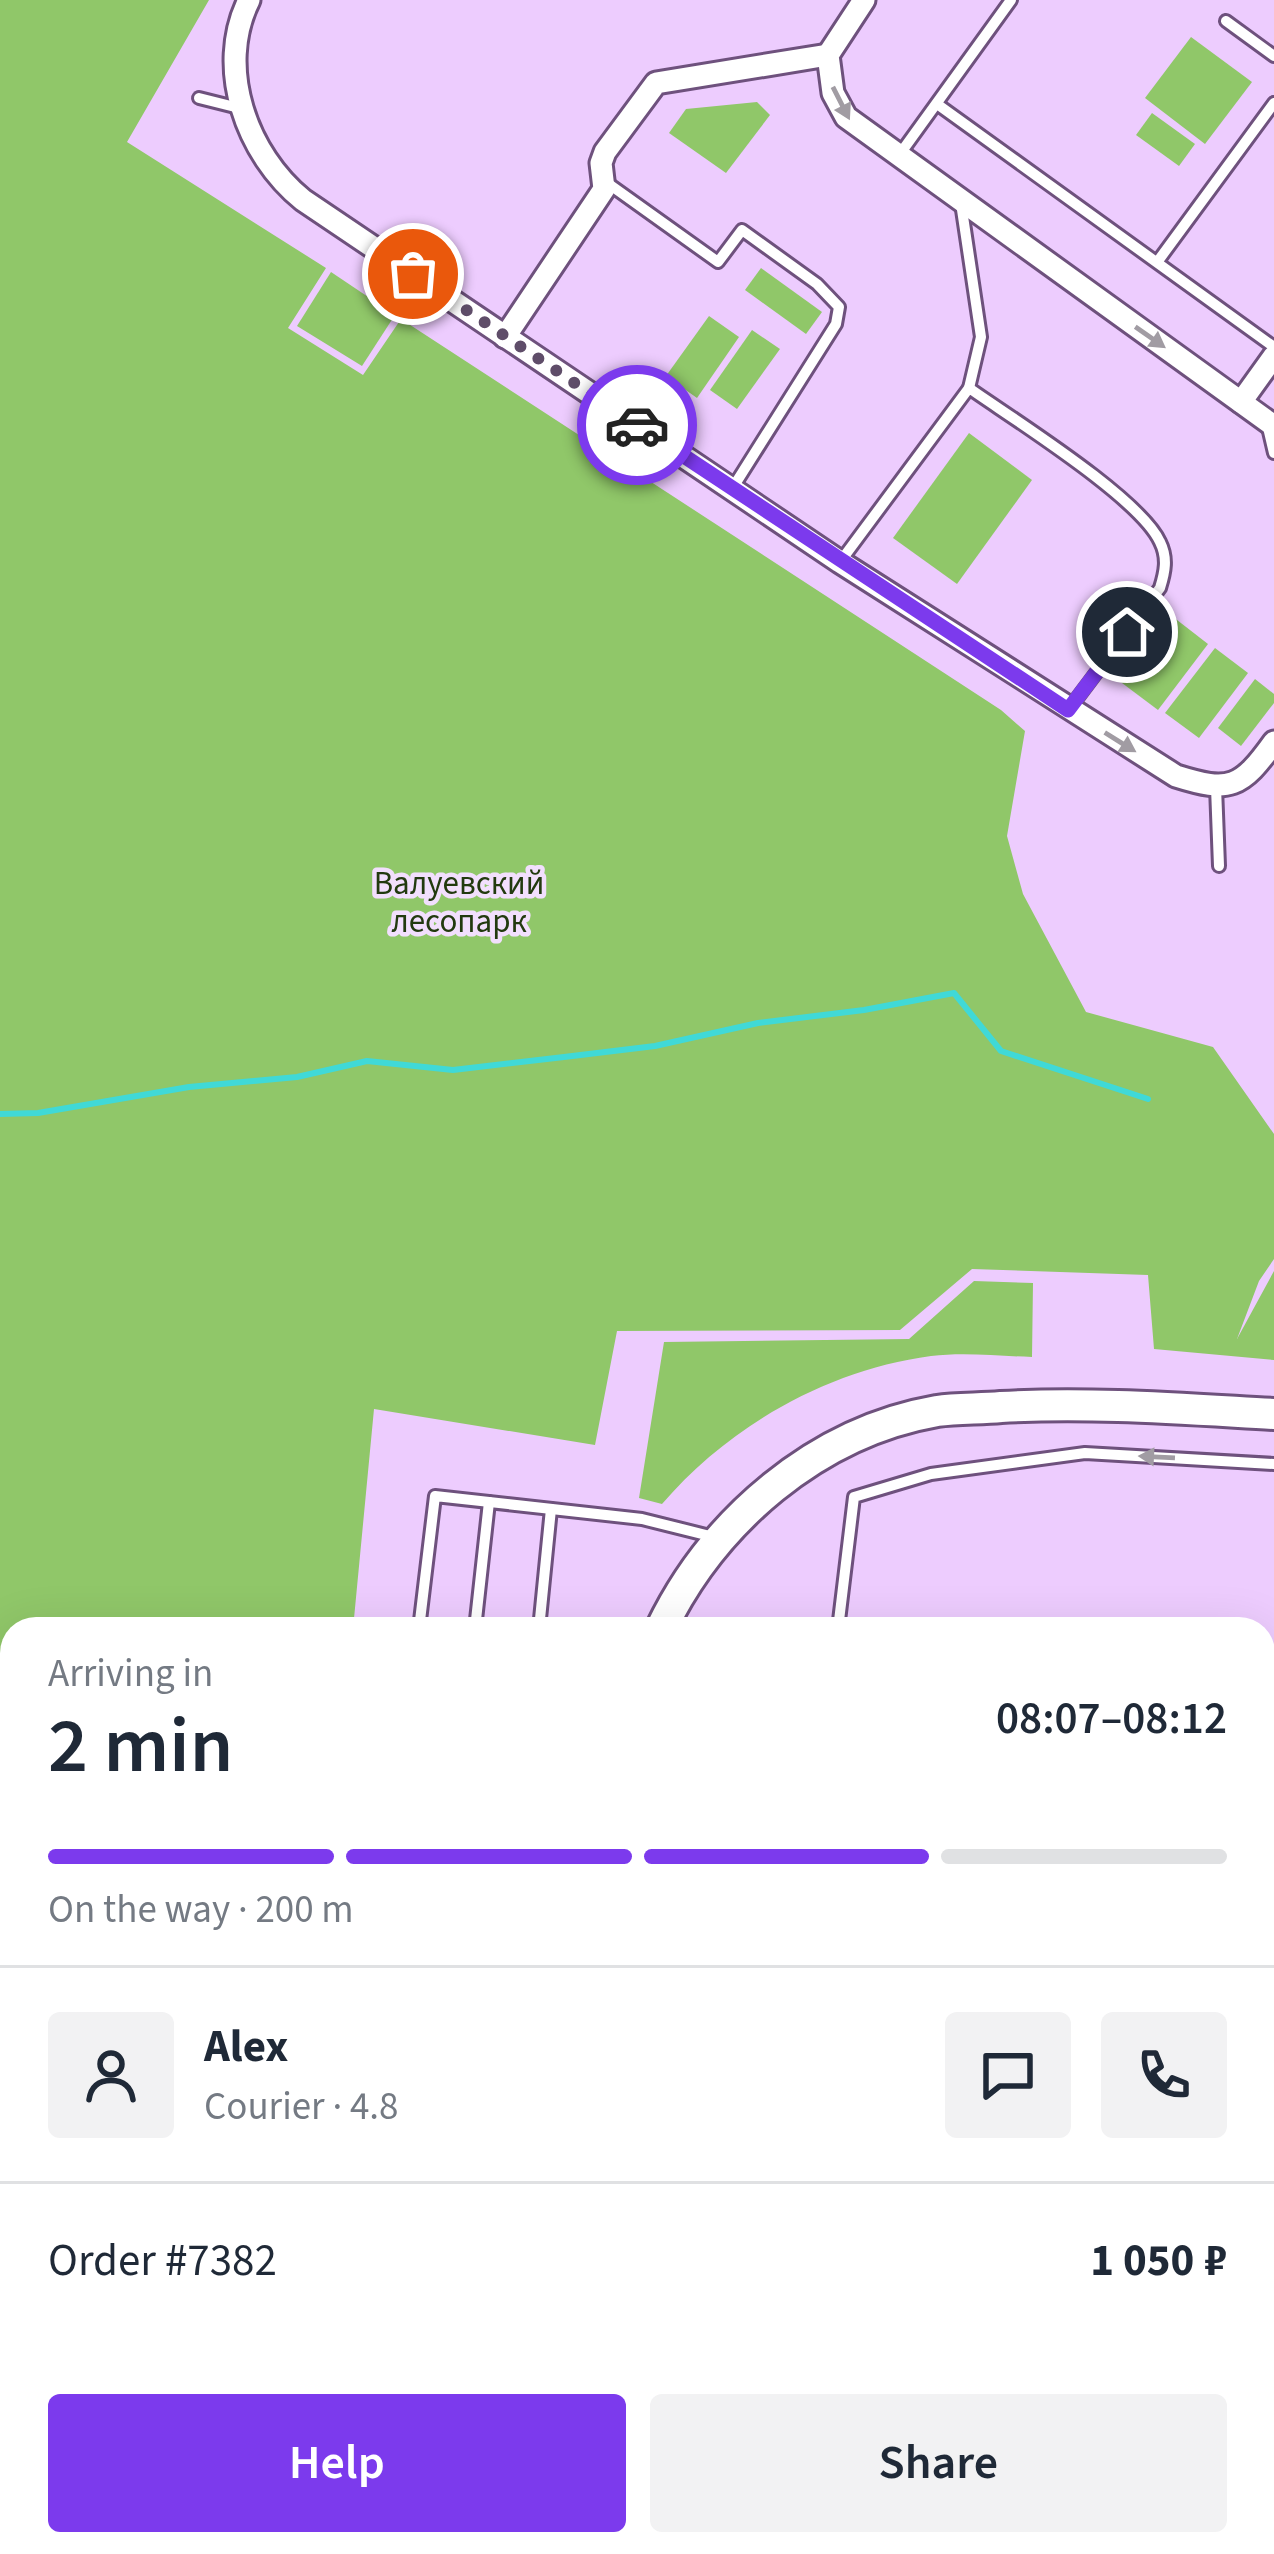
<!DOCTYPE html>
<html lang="en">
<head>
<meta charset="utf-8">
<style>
  :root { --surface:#fff; --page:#f2f2f3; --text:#1f2937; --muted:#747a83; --line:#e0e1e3; --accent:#7c3aed }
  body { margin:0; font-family:"Source Sans 3",sans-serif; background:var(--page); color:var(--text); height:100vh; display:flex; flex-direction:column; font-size:45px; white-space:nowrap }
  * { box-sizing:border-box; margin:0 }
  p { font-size:39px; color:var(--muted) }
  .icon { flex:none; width:66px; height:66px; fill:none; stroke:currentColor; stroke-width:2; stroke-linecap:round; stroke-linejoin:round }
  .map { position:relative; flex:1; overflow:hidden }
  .details { position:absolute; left:0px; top:1617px; width:1275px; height:939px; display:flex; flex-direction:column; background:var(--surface); border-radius:36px 36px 0 0; box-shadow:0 12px 48px #0002 }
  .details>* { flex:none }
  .pin { position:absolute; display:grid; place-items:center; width:102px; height:102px; color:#fff; margin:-51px; border:6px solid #fff; border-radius:50%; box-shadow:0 3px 12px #0007 }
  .courier { position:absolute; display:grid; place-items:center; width:120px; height:120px; margin:-60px; border:9px solid #7c3aed; border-radius:50%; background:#fff; color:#222; box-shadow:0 3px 15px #0007 }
  .overview em { font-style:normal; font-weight:600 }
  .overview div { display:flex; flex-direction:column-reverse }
  .overview { display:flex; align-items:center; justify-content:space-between; height:204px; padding:0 48px }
  h1 { font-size:78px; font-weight:600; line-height:90px }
  .bar { display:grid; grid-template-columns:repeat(4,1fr); gap:18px 12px; align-content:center; height:144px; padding:0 48px }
  .bar i { height:15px; border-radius:9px; background:var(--line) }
  .bar .current { background:var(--accent) }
  .bar p { grid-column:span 4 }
  .line { display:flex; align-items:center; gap:30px; padding:0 48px; border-top:3px solid var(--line) }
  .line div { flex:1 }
  .round { display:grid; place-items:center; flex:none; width:126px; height:126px; border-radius:12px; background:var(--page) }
  .primary-button { display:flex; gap:24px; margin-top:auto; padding:24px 48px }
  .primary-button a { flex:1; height:138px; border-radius:12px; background:var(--accent); color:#fff; font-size:48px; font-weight:600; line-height:138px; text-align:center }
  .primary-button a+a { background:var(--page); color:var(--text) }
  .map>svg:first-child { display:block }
  .green { fill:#90c769 }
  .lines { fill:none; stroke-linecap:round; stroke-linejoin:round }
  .stream { stroke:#40d9d7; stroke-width:6 }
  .lane-casing { stroke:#6e517d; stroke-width:16 }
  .street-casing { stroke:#6e517d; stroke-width:27 }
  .secondary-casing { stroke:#6e517d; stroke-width:36 }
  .lane { stroke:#fff; stroke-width:10 }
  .street { stroke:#fff; stroke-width:21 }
  .secondary { stroke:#fff; stroke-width:30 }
  .oneway { fill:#a19ca3 }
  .done { stroke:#5f4d69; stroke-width:12; stroke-dasharray:0 21.6 }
  .route { stroke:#7c3aed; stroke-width:15 }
  .labels { text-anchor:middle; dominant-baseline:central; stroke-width:9; stroke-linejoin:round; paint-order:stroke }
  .park-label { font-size:33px; fill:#223a0f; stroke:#f2dffd }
</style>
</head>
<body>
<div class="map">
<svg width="1274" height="2554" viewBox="0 0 1274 2554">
  <rect width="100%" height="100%" fill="#edccfe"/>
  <g class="green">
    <path d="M0 0H209L127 142 326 268 288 328 363 375 401 319 1001 710 1025 731 1007 836 1023 894 1086 1012 1213 1047 1274 1134V1259L1259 1281 1237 1339 1274 1271V1360L1154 1349 1148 1275 972 1269 900 1330 617 1331 595 1445 374 1409 353 1629H12V2544H265V2554H0Z"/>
    <path d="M1191 37 1252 82 1205 144 1145 98Z"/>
    <path d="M757 102 770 115 726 173 669 133 686 109Z"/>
    <path d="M1152 113 1195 144 1179 166 1136 135Z"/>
    <path d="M761 268 822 312 806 334 745 290Z"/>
    <path d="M331 272 395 315 362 366 297 326Z"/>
    <path d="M709 316 739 337 697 398 666 376Z"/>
    <path d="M752 330 780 349 737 409 710 390Z"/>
    <path d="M969 433 1032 480 957 584 893 538Z"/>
    <path d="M1168 613 1208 644 1158 710 1118 680Z"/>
    <path d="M1215 648 1248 673 1199 738 1165 713Z"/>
    <path d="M1255 679 1274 694V703L1241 746 1218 728Z"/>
    <path d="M974 1281 1033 1283 1032 1357C999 1356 964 1352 931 1356 827 1370 729 1426 662 1504L639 1498 664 1342 909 1339Z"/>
  </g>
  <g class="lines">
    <path class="stream" d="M0 1114 38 1113 189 1087 297 1077 367 1061 453 1070 564 1057 655 1046 758 1023 864 1010 954 993 1001 1051 1148 1099"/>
    <defs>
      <g id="lane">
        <path d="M1226 21 1274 56"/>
        <path d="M199 98 243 109"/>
        <path d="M937 104 1274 347"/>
        <path d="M897 158 1011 0"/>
        <path d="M606 182 718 262 742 230 817 284 839 307 836 324 732 489"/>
        <path d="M961 203 981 337 969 388"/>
        <path d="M1158 261 1274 103"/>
        <path d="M1267 423 1274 453"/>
        <path d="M840 562 969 388C1013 419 1140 498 1160 542 1168 558 1165 572 1160 588L1069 709"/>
        <path d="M1216 787 1219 866"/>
        <path d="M419 1629 435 1496 642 1519 714 1537"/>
        <path d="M475 1629 489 1502"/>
        <path d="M539 1629 551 1509"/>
        <path d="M838 1629 854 1497 931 1474 1085 1453 1274 1464"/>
        <path d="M1263 1789H1274"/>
        <path d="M1263 1885 1274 1886"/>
        <path d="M365 2554H377"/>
        <path d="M637 2554 638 2544"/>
      </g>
      <g id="street">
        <path d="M249 0C215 68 247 155 303 200L840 562 1176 776C1230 793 1241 788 1274 742"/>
        <path d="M864 0 828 55 833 93 846 117 1274 426"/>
        <path d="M505 337 604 189 601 163 605 152 656 83 828 55"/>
        <path d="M1241 402 1274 356"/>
      </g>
      <g id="secondary">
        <path d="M661 1629C713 1521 816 1432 937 1411 957 1408 980 1409 1001 1407 1092 1402 1183 1409 1274 1414"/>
        <path d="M555 2554 556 2544"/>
      </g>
    </defs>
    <use href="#lane" class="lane-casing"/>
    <use href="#street" class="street-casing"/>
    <use href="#secondary" class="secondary-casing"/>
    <use href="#lane" class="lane"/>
    <use href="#street" class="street"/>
    <use href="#secondary" class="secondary"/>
  </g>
  <defs><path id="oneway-solid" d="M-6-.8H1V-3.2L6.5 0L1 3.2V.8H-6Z" transform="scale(3)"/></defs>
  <g class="oneway">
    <use href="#oneway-solid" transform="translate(841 103) rotate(63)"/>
    <use href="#oneway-solid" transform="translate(1150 337) rotate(35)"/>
    <use href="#oneway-solid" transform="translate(1120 742) rotate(32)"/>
    <use href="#oneway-solid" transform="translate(1157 1457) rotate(-177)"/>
  </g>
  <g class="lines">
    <path class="done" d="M413 274 637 425"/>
    <path class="route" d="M637 425 1068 710 1127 632"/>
  </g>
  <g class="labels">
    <g class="park-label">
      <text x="459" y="883">Валуевский<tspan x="459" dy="38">лесопарк</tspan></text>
    </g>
  </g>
</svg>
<div class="pin" style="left:413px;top:274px;background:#ea580c"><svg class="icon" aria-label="bag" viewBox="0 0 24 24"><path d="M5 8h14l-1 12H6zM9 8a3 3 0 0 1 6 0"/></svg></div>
<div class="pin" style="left:1127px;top:632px;background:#1f2937"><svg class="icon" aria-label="home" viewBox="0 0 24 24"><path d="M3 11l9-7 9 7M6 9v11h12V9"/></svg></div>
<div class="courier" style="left:637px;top:425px"><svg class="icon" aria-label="car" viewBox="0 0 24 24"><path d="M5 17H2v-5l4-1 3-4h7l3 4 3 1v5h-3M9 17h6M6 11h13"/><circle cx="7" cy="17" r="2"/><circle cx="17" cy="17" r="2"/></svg></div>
<section class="details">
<div class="overview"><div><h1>2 min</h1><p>Arriving in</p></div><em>08:07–08:12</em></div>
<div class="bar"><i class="current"></i><i class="current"></i><i class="current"></i><i></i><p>On the way · 200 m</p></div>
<div class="line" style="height:216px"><a class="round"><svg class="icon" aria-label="person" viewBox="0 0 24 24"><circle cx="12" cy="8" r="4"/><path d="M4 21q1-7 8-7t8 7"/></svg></a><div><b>Alex</b><p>Courier · 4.8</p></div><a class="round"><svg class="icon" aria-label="chat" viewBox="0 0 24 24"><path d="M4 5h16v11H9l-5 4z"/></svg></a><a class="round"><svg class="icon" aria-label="phone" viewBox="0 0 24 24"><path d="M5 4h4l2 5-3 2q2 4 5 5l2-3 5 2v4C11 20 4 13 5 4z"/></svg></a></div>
<div class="line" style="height:156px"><div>Order #7382</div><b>1 050 ₽</b></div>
<div class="primary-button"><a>Help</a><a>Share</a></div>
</section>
</div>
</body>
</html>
